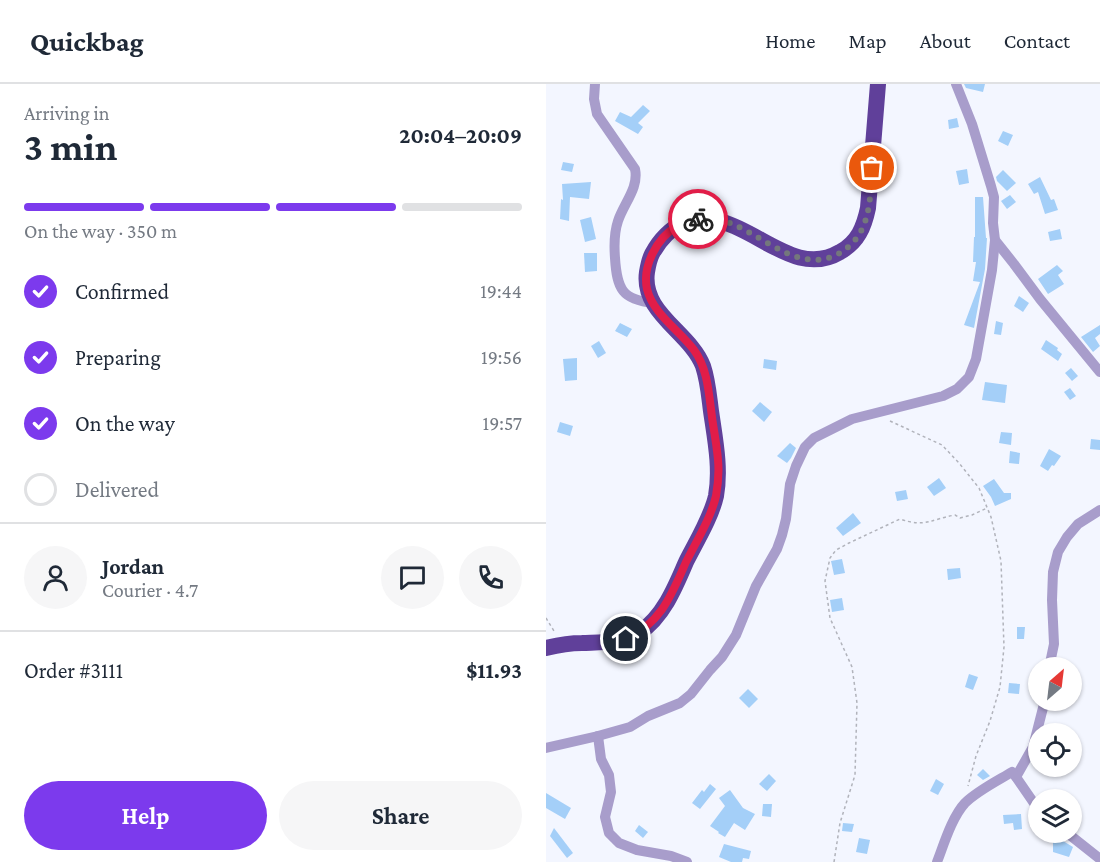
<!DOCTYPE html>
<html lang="en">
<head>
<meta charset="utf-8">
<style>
  :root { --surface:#fff; --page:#f6f6f7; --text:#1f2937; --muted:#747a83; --line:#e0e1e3; --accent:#7c3aed }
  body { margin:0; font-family:"Crimson Pro",serif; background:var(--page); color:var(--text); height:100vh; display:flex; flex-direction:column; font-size:22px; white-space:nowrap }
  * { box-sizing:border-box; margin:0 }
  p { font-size:20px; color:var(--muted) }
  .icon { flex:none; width:33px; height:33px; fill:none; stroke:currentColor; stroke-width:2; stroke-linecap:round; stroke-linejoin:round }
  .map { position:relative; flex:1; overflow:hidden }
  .drawer { display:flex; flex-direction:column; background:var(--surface); width:546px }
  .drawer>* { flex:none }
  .needle { width:39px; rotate:28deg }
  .buttons { position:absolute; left:482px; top:573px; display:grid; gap:12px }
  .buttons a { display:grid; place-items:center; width:54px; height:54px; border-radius:50%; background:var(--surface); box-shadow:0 2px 4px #0004; font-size:30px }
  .pin { position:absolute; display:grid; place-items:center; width:51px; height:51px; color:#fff; margin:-26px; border:3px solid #fff; border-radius:50%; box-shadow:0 2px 6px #0007 }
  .courier { position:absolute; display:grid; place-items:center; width:60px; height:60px; margin:-30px; border:4px solid #e11d48; border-radius:50%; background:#fff; color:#222; box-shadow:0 2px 8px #0007 }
  .head em { font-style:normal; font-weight:700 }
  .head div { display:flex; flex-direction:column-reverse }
  .head { display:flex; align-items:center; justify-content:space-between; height:102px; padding:0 24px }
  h1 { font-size:39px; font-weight:700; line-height:45px }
  .bar { display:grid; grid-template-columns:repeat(4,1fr); gap:9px 6px; align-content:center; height:72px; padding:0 24px }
  .bar i { height:8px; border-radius:4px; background:var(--line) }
  .bar .on { background:var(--accent) }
  .bar p { grid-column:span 4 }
  .line { display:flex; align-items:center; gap:15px; padding:0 24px; border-top:2px solid var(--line) }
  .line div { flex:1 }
  .round { display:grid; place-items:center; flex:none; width:63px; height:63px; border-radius:32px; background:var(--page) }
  ol { padding:0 24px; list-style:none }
  li { display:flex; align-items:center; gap:18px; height:66px }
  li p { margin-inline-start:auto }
  li .icon { padding:6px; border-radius:50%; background:var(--accent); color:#fff; stroke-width:4 }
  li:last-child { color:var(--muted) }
  li i { width:33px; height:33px; border:3px solid var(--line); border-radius:50% }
  .cta { display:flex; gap:12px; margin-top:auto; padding:12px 24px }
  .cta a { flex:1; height:69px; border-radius:36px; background:var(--accent); color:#fff; font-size:24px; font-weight:700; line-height:69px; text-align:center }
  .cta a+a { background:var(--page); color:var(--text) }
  header { display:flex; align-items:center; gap:36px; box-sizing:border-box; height:84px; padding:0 30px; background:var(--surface); border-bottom:2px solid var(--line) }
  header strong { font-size:28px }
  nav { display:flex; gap:33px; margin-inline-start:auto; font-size:21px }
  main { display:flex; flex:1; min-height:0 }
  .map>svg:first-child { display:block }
  .building { fill:#a4cff8 }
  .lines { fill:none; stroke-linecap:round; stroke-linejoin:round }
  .path { stroke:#b1b3bb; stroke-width:1.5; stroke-dasharray:3 3; stroke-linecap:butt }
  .minor { stroke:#a89dcb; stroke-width:10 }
  .trunk { stroke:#60409a; stroke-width:16 }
  .done { stroke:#74777c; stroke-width:6; stroke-dasharray:0 10.8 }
  .route { stroke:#e11d48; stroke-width:8 }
</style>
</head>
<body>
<header>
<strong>Quickbag</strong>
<nav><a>Home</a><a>Map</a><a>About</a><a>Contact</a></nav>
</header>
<main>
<section class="drawer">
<div class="head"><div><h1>3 min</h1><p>Arriving in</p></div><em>20:04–20:09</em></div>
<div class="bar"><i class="on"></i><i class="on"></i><i class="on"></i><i></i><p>On the way · 350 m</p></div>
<ol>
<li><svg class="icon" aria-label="check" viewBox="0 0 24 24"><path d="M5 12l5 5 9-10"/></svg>Confirmed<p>19:44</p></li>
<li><svg class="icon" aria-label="check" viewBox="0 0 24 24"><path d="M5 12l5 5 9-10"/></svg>Preparing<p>19:56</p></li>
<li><svg class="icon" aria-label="check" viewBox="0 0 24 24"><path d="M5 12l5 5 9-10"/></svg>On the way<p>19:57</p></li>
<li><i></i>Delivered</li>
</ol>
<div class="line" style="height:108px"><a class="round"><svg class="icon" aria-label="person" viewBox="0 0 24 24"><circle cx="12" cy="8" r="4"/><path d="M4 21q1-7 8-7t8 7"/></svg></a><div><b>Jordan</b><p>Courier · 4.7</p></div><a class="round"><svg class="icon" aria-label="chat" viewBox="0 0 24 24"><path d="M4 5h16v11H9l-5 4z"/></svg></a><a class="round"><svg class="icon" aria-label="phone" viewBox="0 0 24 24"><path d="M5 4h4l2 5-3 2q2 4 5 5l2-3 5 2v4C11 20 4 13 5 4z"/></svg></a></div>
<div class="line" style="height:78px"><div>Order #3111</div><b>$11.93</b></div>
<div class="cta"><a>Help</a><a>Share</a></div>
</section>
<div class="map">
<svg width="554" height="778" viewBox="0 0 554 778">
  <rect width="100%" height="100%" fill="#f3f6ff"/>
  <g class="building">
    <path d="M418 0H439L437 8 420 4Z"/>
    <path d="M97 21 104 27 92 39 97 43 92 50 69 37 74 28 85 33Z"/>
    <path d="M411 34 413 43 403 45 402 36Z"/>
    <path d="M457 47 467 51 462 62 452 57Z"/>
    <path d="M17 78 28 80 26 88 15 86Z"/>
    <path d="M421 85 423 99 413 101 410 87Z"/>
    <path d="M457 86 470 99 461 107 451 97 450 93Z"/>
    <path d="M494 93 505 116 508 115 512 126 499 130 492 108 488 110 482 100Z"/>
    <path d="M45 98 43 115 24 113 23 137 14 135 15 115 17 116 16 100Z"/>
    <path d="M464 111 470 118 461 125 455 117Z"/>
    <path d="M429 113H437L440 154H441L439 185 428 244 418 241 434 198 427 197 430 178H427L428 153H429Z"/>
    <path d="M45 133 50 155 39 158 34 136Z"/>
    <path d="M514 145 516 155 504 157 502 148Z"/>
    <path d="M38 169H51V187L39 188Z"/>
    <path d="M511 181 517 187 512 191 518 200 502 210 492 195Z"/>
    <path d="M473 212 483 219 477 228 468 222Z"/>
    <path d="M450 237 457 239 455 251 448 250Z"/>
    <path d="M74 239 86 245 81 253 69 247Z"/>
    <path d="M554 241V250L549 254 554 262 547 268 535 253Z"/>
    <path d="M500 256 512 264 511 266 516 270 512 277 495 265Z"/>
    <path d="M53 257 60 269 52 274 45 262Z"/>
    <path d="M31 274V296L19 297 17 275Z"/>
    <path d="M218 275 231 277 230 286 217 284Z"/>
    <path d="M525 284 532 292 526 297 519 289Z"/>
    <path d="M439 298 461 301 459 319 436 316Z"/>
    <path d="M524 304 530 312 524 316 518 308Z"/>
    <path d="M214 318 226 328 218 338 206 327Z"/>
    <path d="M14 338 27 342 24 352 11 348Z"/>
    <path d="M455 348 466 349 465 361 453 359Z"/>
    <path d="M545 355 554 356V366L544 365Z"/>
    <path d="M244 359 250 364 245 374 241 379 231 372Z"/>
    <path d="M503 365 515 372 508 382 506 381 502 387 494 382Z"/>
    <path d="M464 367 474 369 473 380 463 379Z"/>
    <path d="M393 394 400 404 388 412 381 403Z"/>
    <path d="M448 395 458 409H465V415L449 422 445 413 437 402Z"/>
    <path d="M360 406 362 415 351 417 349 408Z"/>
    <path d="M307 429 315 439 297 452 290 444Z"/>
    <path d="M296 475 299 489 288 491 285 477Z"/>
    <path d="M414 484 415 494 402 496 401 485Z"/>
    <path d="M296 514 298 526 286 528 284 516Z"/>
    <path d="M471 543H479L478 555H471Z"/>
    <path d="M423 590 432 593 427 606 419 603Z"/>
    <path d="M463 599 474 600 473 610 462 609Z"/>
    <path d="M202 605 212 615 203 624 193 614Z"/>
    <path d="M437 685 444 692 437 696 431 691Z"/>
    <path d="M223 690 230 697 221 707 213 700Z"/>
    <path d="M390 695 398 700 392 711 384 707Z"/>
    <path d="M164 700 170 705 154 725 146 719 156 706 158 708Z"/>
    <path d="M184 706 197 724 209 730 199 746 188 739 179 753 172 749 173 748 164 742 179 722 173 714Z"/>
    <path d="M0 709 25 724 19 735 0 724Z"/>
    <path d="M217 720H226L225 733 216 732Z"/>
    <path d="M475 730 476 745 468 746 467 739 458 740 457 731Z"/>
    <path d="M297 739 308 740 306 748 296 747Z"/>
    <path d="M93 741 102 748 97 754 89 747Z"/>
    <path d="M8 744 27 769 21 774 4 752Z"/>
    <path d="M507 753H515L517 757 527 763 523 773 507 768Z"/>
    <path d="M313 754 324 756 321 770 310 768Z"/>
    <path d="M178 760 205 767 203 775 197 774 196 778H185L173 773Z"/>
  </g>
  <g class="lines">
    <g class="path">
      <path d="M344 337 396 361 413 379 433 404 445 433 455 477 458 563 454 603 444 637 430 672 422 702"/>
      <path d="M0 534 8 547"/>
      <path d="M288 778 294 739 309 691 311 619 306 583 284 534 279 497 284 474 290 466 303 459 354 435C380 444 385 435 409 431L414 434 426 431 441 424"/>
    </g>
    <g class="minor">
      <path d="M49 0 48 15 51 30 89 85C93 104 78 119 72 137 68 149 68 161 69 174 71 205 76 216 108 219"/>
      <path d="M449 156 468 180 494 215 554 288"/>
      <path d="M503 584 508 560 506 516 507 488 512 468 521 453 532 440 554 426"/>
      <path d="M52 652 55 675 63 691 65 708 59 733 63 749 73 759 91 766 125 772 141 778"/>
      <path d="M0 664 52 652 84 643 102 632 134 619 145 610 164 586 176 573 190 551 210 502 231 465 236 451 240 435 244 400 250 382 259 363 268 354 306 335 397 312 411 305 423 293 430 275 446 186 449 156 447 139 448 113 445 102 426 40 410 0"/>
      <path d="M470 693 487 663 499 616"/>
      <path d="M520 748 554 775"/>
      <path d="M391 778C398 760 406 733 419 719 431 707 451 697 466 688L470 693 492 725"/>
    </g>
    <path class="trunk" d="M0 564C12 561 24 559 36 559 56 558 75 559 93 549 117 533 129 504 140 478 150 458 165 434 170 412 175 384 169 355 165 327 163 312 162 297 157 282 144 248 95 229 101 188 102 182 103 176 106 170 113 157 124 145 137 139 194 116 240 200 294 168 312 158 318 143 322 124L332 0"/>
  </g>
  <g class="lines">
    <path class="done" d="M152 135C200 126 242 196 292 170 325 152 324 117 326 84"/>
    <path class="route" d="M80 555C115 539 125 512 140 478 150 458 165 434 170 412 172 401 173 387 172 376 171 364 169 352 167 340 163 315 163 286 148 266 133 246 107 230 101 205 96 182 111 154 131 142 137 138 145 137 152 135"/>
  </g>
</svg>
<div class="buttons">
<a><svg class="needle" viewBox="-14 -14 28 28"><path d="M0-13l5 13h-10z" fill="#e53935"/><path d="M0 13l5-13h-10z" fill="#747a83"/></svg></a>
<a><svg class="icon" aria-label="locate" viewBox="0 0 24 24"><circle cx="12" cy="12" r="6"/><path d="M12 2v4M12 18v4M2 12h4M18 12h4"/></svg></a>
<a><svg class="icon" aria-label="layers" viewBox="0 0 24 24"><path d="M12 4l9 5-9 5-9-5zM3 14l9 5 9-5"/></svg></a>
</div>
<div class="pin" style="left:326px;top:84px;background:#ea580c"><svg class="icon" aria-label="bag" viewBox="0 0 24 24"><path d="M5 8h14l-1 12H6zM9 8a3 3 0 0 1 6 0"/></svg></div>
<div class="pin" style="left:80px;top:555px;background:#1f2937"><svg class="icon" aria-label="home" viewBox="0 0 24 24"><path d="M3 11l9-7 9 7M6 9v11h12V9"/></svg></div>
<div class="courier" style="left:152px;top:135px"><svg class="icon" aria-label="bike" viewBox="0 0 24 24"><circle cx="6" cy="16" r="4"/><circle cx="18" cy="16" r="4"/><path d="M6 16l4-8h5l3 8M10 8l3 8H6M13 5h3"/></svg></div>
</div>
</main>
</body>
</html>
